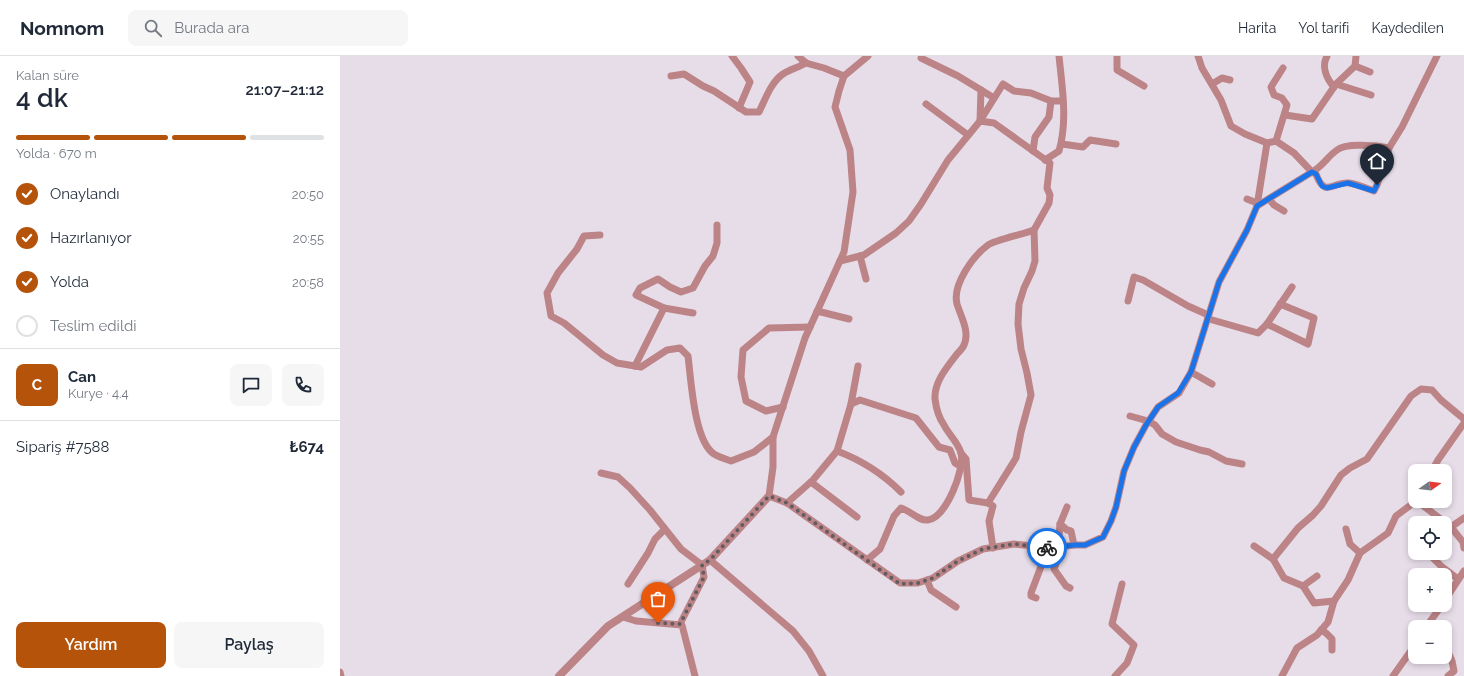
<!DOCTYPE html>
<html lang="tr">
<head>
<meta charset="utf-8">
<style>
  :root { --surface:#fff; --page:#f6f6f7; --text:#1f2937; --muted:#747a83; --line:#e0e1e3; --accent:#b45309 }
  body { margin:0; font-family:Raleway,sans-serif; background:var(--page); color:var(--text); height:100vh; display:flex; flex-direction:column; font-size:15px; white-space:nowrap }
  * { box-sizing:border-box; margin:0 }
  p { font-size:13px; color:var(--muted) }
  .icon { flex:none; width:22px; height:22px; fill:none; stroke:currentColor; stroke-width:2; stroke-linecap:round; stroke-linejoin:round }
  .map { position:relative; flex:1; overflow:hidden }
  .sheet { display:flex; flex-direction:column; background:var(--surface); width:340px }
  .sheet>* { flex:none }
  .needle { width:26px; rotate:76deg }
  .fabs { position:absolute; left:1068px; top:408px; display:grid; gap:8px }
  .fabs a { display:grid; place-items:center; width:44px; height:44px; border-radius:8px; background:var(--surface); box-shadow:0 2px 6px #0003; font-size:20px }
  .pin { position:absolute; display:grid; place-items:center; width:34px; height:34px; color:#fff; margin:-41px -17px; border-radius:50% 50% 50% 0; rotate:-45deg; box-shadow:0 0 4px #0007 }
  .pin .icon { rotate:45deg }
  .courier { position:absolute; display:grid; place-items:center; width:40px; height:40px; margin:-20px; border:3px solid #1a73e8; border-radius:50%; background:#fff; color:#222; box-shadow:0 1px 5px #0007 }
  .head em { font-style:normal; font-weight:600 }
  .head div { display:flex; flex-direction:column-reverse }
  .head { display:flex; align-items:center; justify-content:space-between; height:68px; padding:0 16px }
  h1 { font-size:26px; font-weight:600; line-height:30px }
  .bar { display:grid; grid-template-columns:repeat(4,1fr); gap:6px 4px; align-content:center; height:48px; padding:0 16px }
  .bar i { height:5px; border-radius:3px; background:var(--line) }
  .bar .selected { background:var(--accent) }
  .bar p { grid-column:span 4 }
  .line { display:flex; align-items:center; gap:10px; padding:0 16px; border-top:1px solid var(--line) }
  .line div { flex:1 }
  .round { display:grid; place-items:center; flex:none; width:42px; height:42px; border-radius:8px; background:var(--page) }
  ol { padding:0 16px; list-style:none }
  li { display:flex; align-items:center; gap:12px; height:44px }
  li p { margin-inline-start:auto }
  li .icon { padding:4px; border-radius:50%; background:var(--accent); color:#fff; stroke-width:4 }
  li:last-child { color:var(--muted) }
  li i { width:22px; height:22px; border:2px solid var(--line); border-radius:50% }
  .cta { display:flex; gap:8px; margin-top:auto; padding:8px 16px }
  .cta a { flex:1; height:46px; border-radius:8px; background:var(--accent); color:#fff; font-size:16px; font-weight:600; line-height:46px; text-align:center }
  .cta a+a { background:var(--page); color:var(--text) }
  header { display:flex; align-items:center; gap:24px; box-sizing:border-box; height:56px; padding:0 20px; background:var(--surface); border-bottom:1px solid var(--line) }
  header strong { font-size:19px }
  nav { display:flex; gap:22px; margin-inline-start:auto; font-size:14px }
  .search { width:280px; height:36px; background:var(--page); display:flex; align-items:center; gap:10px; box-sizing:border-box; padding:0 14px; border-radius:8px; color:var(--muted); font-size:15px }
  main { display:flex; flex:1; min-height:0 }
  .map>svg:first-child { display:block }
  .lines { fill:none; stroke-linecap:round; stroke-linejoin:round }
  .minor { stroke:#bd8487; stroke-width:7 }
  .tertiary { stroke:#bd8487; stroke-width:8 }
  .done { stroke:#625c62; stroke-width:4; stroke-dasharray:0 7.2 }
  .route { stroke:#1a73e8; stroke-width:5 }
</style>
</head>
<body>
<header>
<strong>Nomnom</strong>
<div class="search"><svg class="icon" aria-label="search" viewBox="0 0 24 24"><circle cx="10" cy="10" r="6"/><path d="M15 15l6 6"/></svg>Burada ara</div>
<nav><a>Harita</a><a>Yol tarifi</a><a>Kaydedilen</a></nav>
</header>
<main>
<section class="sheet">
<div class="head"><div><h1>4 dk</h1><p>Kalan süre</p></div><em>21:07–21:12</em></div>
<div class="bar"><i class="selected"></i><i class="selected"></i><i class="selected"></i><i></i><p>Yolda · 670 m</p></div>
<ol>
<li><svg class="icon" aria-label="check" viewBox="0 0 24 24"><path d="M5 12l5 5 9-10"/></svg>Onaylandı<p>20:50</p></li>
<li><svg class="icon" aria-label="check" viewBox="0 0 24 24"><path d="M5 12l5 5 9-10"/></svg>Hazırlanıyor<p>20:55</p></li>
<li><svg class="icon" aria-label="check" viewBox="0 0 24 24"><path d="M5 12l5 5 9-10"/></svg>Yolda<p>20:58</p></li>
<li><i></i>Teslim edildi</li>
</ol>
<div class="line" style="height:72px"><b class="round" style="background:var(--accent);color:#fff">C</b><div><b>Can</b><p>Kurye · 4.4</p></div><a class="round"><svg class="icon" aria-label="chat" viewBox="0 0 24 24"><path d="M4 5h16v11H9l-5 4z"/></svg></a><a class="round"><svg class="icon" aria-label="phone" viewBox="0 0 24 24"><path d="M5 4h4l2 5-3 2q2 4 5 5l2-3 5 2v4C11 20 4 13 5 4z"/></svg></a></div>
<div class="line" style="height:52px"><div>Sipariş #7588</div><b>₺674</b></div>
<div class="cta"><a>Yardım</a><a>Paylaş</a></div>
</section>
<div class="map">
<svg width="1124" height="620" viewBox="0 0 1124 620">
  <rect width="100%" height="100%" fill="#e7dde9"/>
  <g class="lines">
    <g class="minor">
      <path d="M392 0 401 12 410 26 399 52"/>
      <path d="M458 0 466 7 484 12 504 20"/>
      <path d="M528 0 504 20 499 35 495 51 510 94 513 136 504 196 465 282 433 381V411L429 440 447 447 560 527H578L593 522 618 505 643 493 674 488 713 492 734 489H745L763 481 771 465 776 451 784 415 794 391 806 369 818 351 839 337 851 316 879 226 907 174 917 150 927 87 905 78 891 70 881 44 862 12 858 0"/>
      <path d="M777 0V14L804 30"/>
      <path d="M987 0C981 11 987 23 994 31"/>
      <path d="M581 2 618 20 641 34 640 65"/>
      <path d="M1015 10 1016 0"/>
      <path d="M331 20 344 18 363 30 374 35 406 56H419C425 44 431 26 443 18 449 14 459 11 466 7"/>
      <path d="M872 28 882 22 890 24"/>
      <path d="M996 28 1031 39"/>
      <path d="M641 34 654 42"/>
      <path d="M586 48 628 79"/>
      <path d="M945 59 972 63 996 28 1015 10 1030 16"/>
      <path d="M640 65 663 28 674 35 691 37 711 45H723"/>
      <path d="M936 85 947 49 942 42 934 39 931 31 943 12"/>
      <path d="M927 87 936 85 954 97 972 116C983 110 987 101 997 94 1006 86 1038 90 1049 92"/>
      <path d="M722 88 743 91 750 84 776 88"/>
      <path d="M693 95 695 81 709 61 711 45"/>
      <path d="M705 104 719 95C728 64 722 31 719 0"/>
      <path d="M907 143 917 147"/>
      <path d="M929 143 934 149 944 155"/>
      <path d="M917 150 972 116 976 118C985 143 993 125 1009 127 1017 128 1026 132 1034 135L1037 129 1049 92 1062 71 1097 0"/>
      <path d="M260 179 244 180 237 193 218 217 207 237 211 260 224 267 263 299 277 307 301 311 327 294 340 292 348 300C351 323 354 385 374 398 379 401 385 403 391 405L414 396 433 381"/>
      <path d="M520 200 526 223"/>
      <path d="M500 205 524 199 556 177 569 165 581 148 608 104 640 65 654 67 710 107 707 132 710 139 709 147 694 174 695 205 692 215 684 232 679 248 678 268 681 293 687 317 691 339 681 376 676 402 648 447"/>
      <path d="M788 245 794 221 803 224 848 250 866 258 869 263 918 277 927 268 952 231"/>
      <path d="M324 252 296 239 300 232 318 223 330 231 341 236 353 232 365 210 373 200 377 187V169"/>
      <path d="M477 255 509 263"/>
      <path d="M927 268 968 288 974 262 940 248"/>
      <path d="M295 310 324 252 353 257"/>
      <path d="M851 316 872 328"/>
      <path d="M511 348 518 310"/>
      <path d="M443 351 426 355 406 345 401 321 403 294 429 272 470 271"/>
      <path d="M790 360 808 365 815 369 822 378 836 386 860 394 869 396 886 405 902 408"/>
      <path d="M497 395C521 404 542 417 561 436"/>
      <path d="M621 397 626 403 629 444 648 447 653 450 649 465 653 492"/>
      <path d="M1092 415 1098 404 1124 367"/>
      <path d="M261 417 278 421 290 432 310 454 341 493 362 509 364 521 340 568"/>
      <path d="M471 426 517 461"/>
      <path d="M1077 445 1111 471"/>
      <path d="M447 447 473 424 497 395 511 348 520 344 576 362 599 391 610 394 615 407 620 410"/>
      <path d="M1124 462 1111 471 1123 486 1124 492"/>
      <path d="M720 468 727 474 731 475 734 489"/>
      <path d="M1006 473 1010 488 1020 497"/>
      <path d="M914 490 933 503 944 522 963 530 974 547 994 545"/>
      <path d="M722 491 714 513 726 530 730 532"/>
      <path d="M713 492 719 481 720 468 727 451"/>
      <path d="M1088 497 1101 510 1118 523"/>
      <path d="M933 503 958 472 973 459 981 450 1001 419 1010 412 1027 403 1071 340 1081 333 1092 334 1101 344 1124 363"/>
      <path d="M370 504 453 575 469 595 483 620"/>
      <path d="M527 504 540 493 554 460 561 452C571 455 578 465 588 464 606 462 625 413 621 397 618 386 609 379 604 369 599 362 596 351 595 343 594 326 607 311 617 298 619 296 621 294 623 291 631 277 621 261 617 248 612 229 633 200 648 189 655 184 684 178 694 174"/>
      <path d="M587 524 591 534 616 551"/>
      <path d="M288 528 308 497 315 483 324 474"/>
      <path d="M963 530 977 520"/>
      <path d="M696 542 691 540V537L708 492"/>
      <path d="M1105 544 1124 515"/>
      <path d="M283 561 296 565 342 569 355 620"/>
      <path d="M1086 571 1102 549"/>
      <path d="M981 574 986 577 992 583V594"/>
      <path d="M1105 589 1112 605 1114 615 1108 620"/>
      <path d="M0 616 1 620"/>
      <path d="M775 620 787 607 794 589 772 568 782 528"/>
      <path d="M942 620 957 592 977 579 988 566 994 545 1008 524 1020 497 1048 477 1056 460 1076 445"/>
      <path d="M1053 620 1075 589"/>
    </g>
    <path class="tertiary" d="M219 620 268 570 370 504 429 440"/>
  </g>
  <g class="lines">
    <path class="done" d="M318 567 340 568 364 521 362 509 370 504 429 440 447 447 560 528 578 527 593 522 618 505 643 493 674 488 707 492"/>
    <path class="route" d="M707 492H713L734 489H745L763 481 771 465 776 451 784 415 794 391 806 369 818 351 838 337 851 316 879 226 907 174 917 150 972 116 976 118 982 130 987 132 1008 127 1034 135 1037 129"/>
  </g>
</svg>
<div class="fabs">
<a><svg class="needle" viewBox="-14 -14 28 28"><path d="M0-13l5 13h-10z" fill="#e53935"/><path d="M0 13l5-13h-10z" fill="#747a83"/></svg></a>
<a><svg class="icon" aria-label="locate" viewBox="0 0 24 24"><circle cx="12" cy="12" r="6"/><path d="M12 2v4M12 18v4M2 12h4M18 12h4"/></svg></a>
<a>+</a>
<a>−</a>
</div>
<div class="pin" style="left:318px;top:567px;background:#ea580c"><svg class="icon" aria-label="bag" viewBox="0 0 24 24"><path d="M5 8h14l-1 12H6zM9 8a3 3 0 0 1 6 0"/></svg></div>
<div class="pin" style="left:1037px;top:129px;background:#1f2937"><svg class="icon" aria-label="home" viewBox="0 0 24 24"><path d="M3 11l9-7 9 7M6 9v11h12V9"/></svg></div>
<div class="courier" style="left:707px;top:492px"><svg class="icon" aria-label="bike" viewBox="0 0 24 24"><circle cx="6" cy="16" r="4"/><circle cx="18" cy="16" r="4"/><path d="M6 16l4-8h5l3 8M10 8l3 8H6M13 5h3"/></svg></div>
</div>
</main>
</body>
</html>
